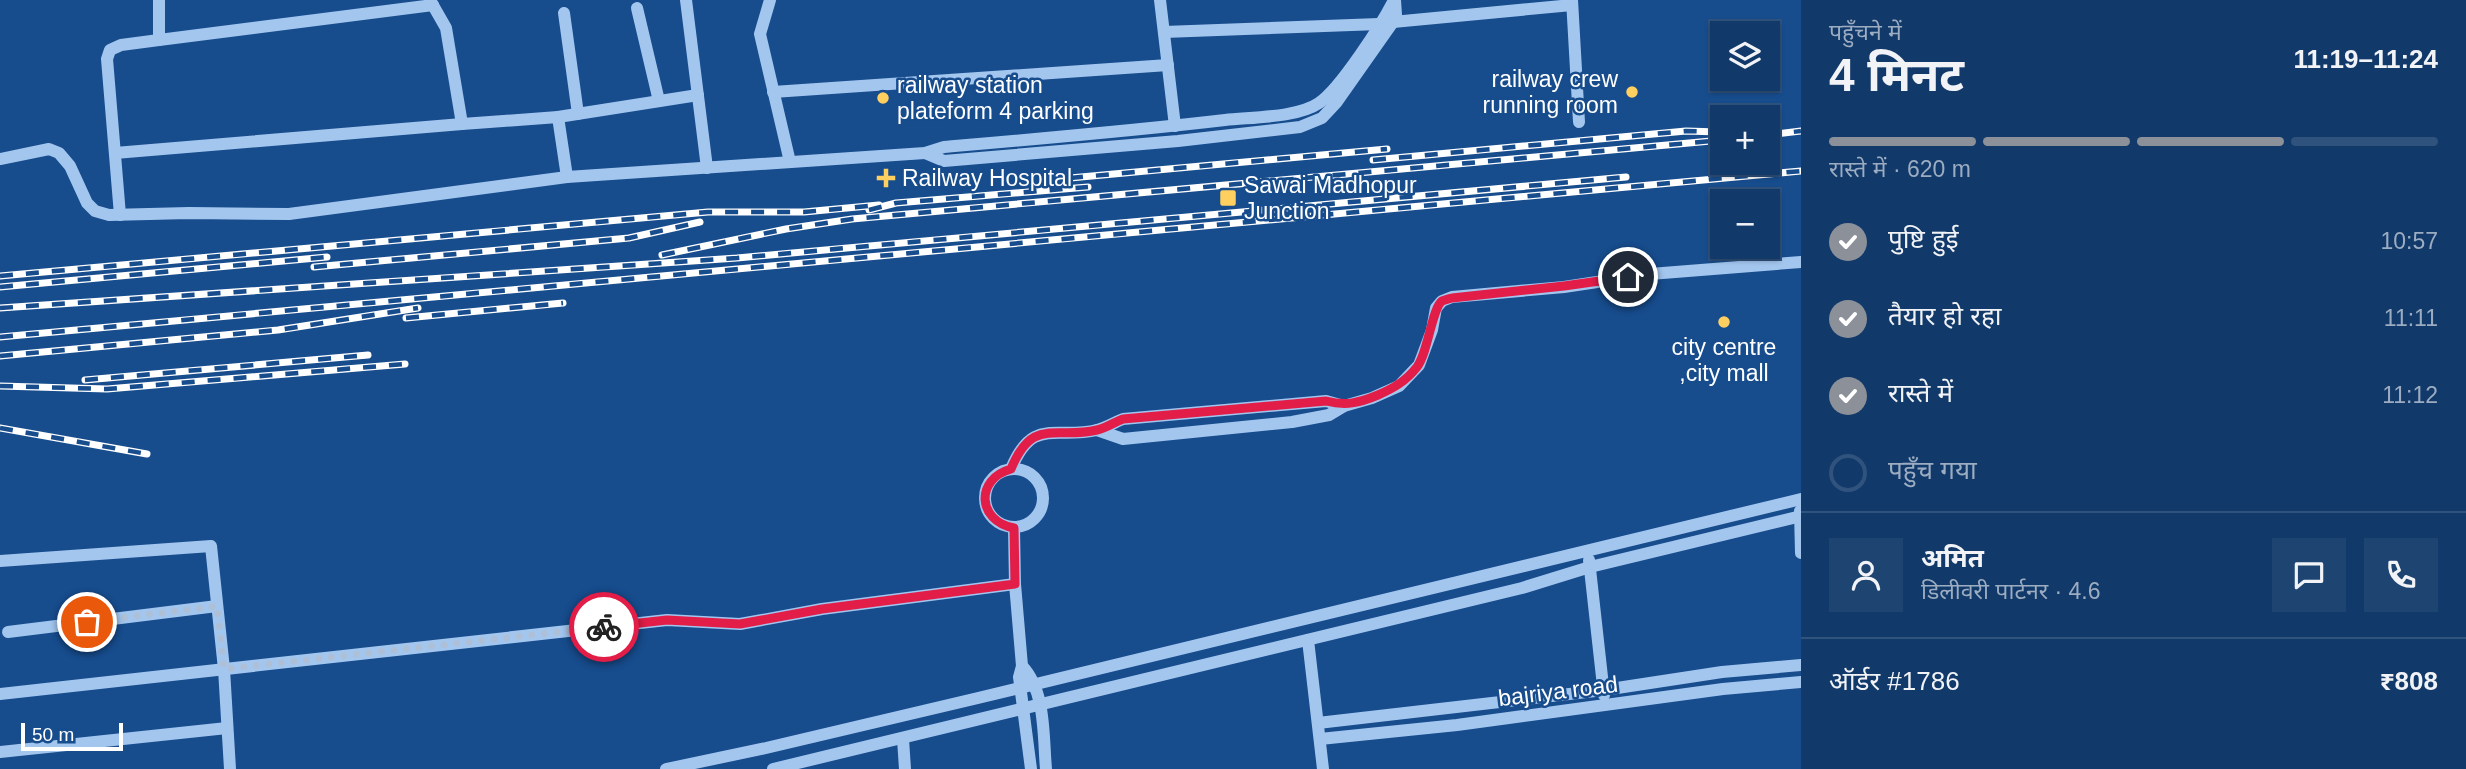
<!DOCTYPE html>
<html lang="hi">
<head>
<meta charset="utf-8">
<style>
  :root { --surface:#11396a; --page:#1e4472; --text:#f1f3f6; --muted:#9cacc1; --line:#30537e; --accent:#8c9099 }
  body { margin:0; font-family:Arial,"Noto Sans Devanagari",sans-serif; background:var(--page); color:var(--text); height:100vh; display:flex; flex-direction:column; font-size:26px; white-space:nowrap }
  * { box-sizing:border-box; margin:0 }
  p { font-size:23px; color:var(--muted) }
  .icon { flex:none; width:38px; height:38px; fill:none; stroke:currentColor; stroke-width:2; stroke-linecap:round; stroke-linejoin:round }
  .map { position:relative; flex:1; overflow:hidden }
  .side { display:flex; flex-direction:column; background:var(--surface); width:665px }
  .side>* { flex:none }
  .buttons { position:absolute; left:1710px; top:21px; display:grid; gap:14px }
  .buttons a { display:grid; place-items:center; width:70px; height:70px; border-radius:0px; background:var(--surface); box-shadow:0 2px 5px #0004,0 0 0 2px var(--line); font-size:35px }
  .scale { position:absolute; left:21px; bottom:18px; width:102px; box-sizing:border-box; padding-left:7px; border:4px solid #fff; border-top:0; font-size:19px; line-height:24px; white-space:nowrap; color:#fff; -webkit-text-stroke:5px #174c8d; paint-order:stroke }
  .pin { position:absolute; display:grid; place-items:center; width:60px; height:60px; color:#fff; margin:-30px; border:4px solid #fff; border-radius:50%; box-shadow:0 2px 7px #0007 }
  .courier { position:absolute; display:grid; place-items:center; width:70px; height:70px; margin:-35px; border:5px solid #e11d48; border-radius:50%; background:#fff; color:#222; box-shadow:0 2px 9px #0007 }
  .head em { font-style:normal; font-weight:700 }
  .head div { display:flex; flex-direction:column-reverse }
  .head { display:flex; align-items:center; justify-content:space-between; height:119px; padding:0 28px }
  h1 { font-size:46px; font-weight:700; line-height:52px }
  .bar { display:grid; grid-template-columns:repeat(4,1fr); gap:10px 7px; align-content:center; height:84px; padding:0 28px }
  .bar i { height:9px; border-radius:5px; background:var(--line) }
  .bar .active { background:var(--accent) }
  .bar p { grid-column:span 4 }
  .line { display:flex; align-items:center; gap:18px; padding:0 28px; border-top:2px solid var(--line) }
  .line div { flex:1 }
  .round { display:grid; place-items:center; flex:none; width:74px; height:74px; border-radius:0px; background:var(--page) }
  ol { padding:0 28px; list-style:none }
  li { display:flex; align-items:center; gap:21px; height:77px }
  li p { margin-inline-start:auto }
  li .icon { padding:7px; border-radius:50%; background:var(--accent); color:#fff; stroke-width:4 }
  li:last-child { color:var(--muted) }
  li i { width:38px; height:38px; border:4px solid var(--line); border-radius:50% }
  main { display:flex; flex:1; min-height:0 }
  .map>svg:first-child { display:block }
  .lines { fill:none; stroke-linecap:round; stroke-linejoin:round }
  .minor { stroke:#a3c6ef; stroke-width:12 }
  .rail-casing { stroke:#fff; stroke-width:7 }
  .rail { stroke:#174c8d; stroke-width:4.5; stroke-dasharray:13; stroke-linecap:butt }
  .done { stroke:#aec0d7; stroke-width:7; stroke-dasharray:0 12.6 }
  .route { stroke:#e11d48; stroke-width:9 }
  .poi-dot { fill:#ffd060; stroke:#174c8d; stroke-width:2.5 }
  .labels { text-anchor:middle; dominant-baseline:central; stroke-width:5; stroke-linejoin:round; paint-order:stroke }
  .poi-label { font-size:23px; fill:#fff; stroke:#174c8d; text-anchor:start }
  .street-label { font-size:23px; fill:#fff; stroke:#174c8d }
</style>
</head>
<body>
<main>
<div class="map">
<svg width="1801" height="769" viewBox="0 0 1801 769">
  <rect width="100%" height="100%" fill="#174c8d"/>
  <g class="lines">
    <g class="minor">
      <path d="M430 0 446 28 462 124 558 117 567 177"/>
      <path d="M686 0 707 168"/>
      <path d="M770 0 760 34 790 162"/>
      <path d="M1160 0 1175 126"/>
      <path d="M1572 0 1579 122"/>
      <path d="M637 8 659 101"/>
      <path d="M564 13 578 114"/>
      <path d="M1393 22 1572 5"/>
      <path d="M1164 32 1379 24"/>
      <path d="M159 40 433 5"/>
      <path d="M773 92 1168 65"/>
      <path d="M558 117 698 95"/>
      <path d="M115 153 462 124"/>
      <path d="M925 153 944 161 1178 141 1300 127 1322 118 1336 103 1393 22 1396 15 1395 0"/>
      <path d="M0 159 49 149 59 153 70 166 87 203 95 211 109 215 189 213 289 214 567 177 925 153 944 147C1037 139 1131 131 1225 120 1251 117 1297 118 1319 103 1340 89 1382 24 1394 0"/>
      <path d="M120 215 107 59 110 50 121 45 159 40V0"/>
      <path d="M1097 430 1123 439 1292 422 1329 415 1344 406 1372 398 1399 386 1419 365 1432 330 1436 308 1442 301 1452 297 1564 287 1650 274 1801 262"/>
      <circle cx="1014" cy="498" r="29"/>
      <path d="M1011 469C1033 416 1055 440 1097 430 1106 428 1115 422 1123 419L1326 401 1344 406"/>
      <path d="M1800 511 1801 553"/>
      <path d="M1014 528 1015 584 1022 666 1019 677 1031 769"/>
      <path d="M1589 560 1604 695"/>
      <path d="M0 561 211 546 224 669 230 769"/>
      <path d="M8 632 217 606"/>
      <path d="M1308 640 1323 769"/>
      <path d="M1022 666C1046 691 1043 736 1046 769"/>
      <path d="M0 694 667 620 740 624 822 609 1015 584"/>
      <path d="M1318 723 1604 690 1722 672 1801 665"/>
      <path d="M903 739 905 769"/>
      <path d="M1320 739 1457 725 1723 689 1801 682"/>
      <path d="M0 752 227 728"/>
      <path d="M666 769 766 748 978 698 1801 499"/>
      <path d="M773 769 1522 588 1590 567 1801 516"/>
    </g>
    <defs>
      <g id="rail">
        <path d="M1768 135 1801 131"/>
        <path d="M1373 160 1686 131 1719 132"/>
        <path d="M1070 178 1387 149"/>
        <path d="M869 210 896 203 1088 187"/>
        <path d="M662 255 786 229 852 219 1722 140"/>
        <path d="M314 267 629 238 700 222"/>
        <path d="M0 276 708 212H804L879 205"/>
        <path d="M0 287 327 257"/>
        <path d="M0 308 737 258 1626 177"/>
        <path d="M406 318 563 303"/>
        <path d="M0 337 1801 171"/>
        <path d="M0 356 278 330 418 308"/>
        <path d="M85 380 368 355"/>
        <path d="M0 386 107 389 405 364"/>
        <path d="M0 428 147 454"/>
      </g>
    </defs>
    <use href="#rail" class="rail-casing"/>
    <use href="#rail" class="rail"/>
  </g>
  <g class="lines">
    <path class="done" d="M87 622 217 606 224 669 604 627"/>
    <path class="route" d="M604 627 667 620 740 624 822 609 1015 584 1014 528C977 521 975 479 1011 469 1033 416 1055 440 1097 430 1106 428 1115 422 1123 419L1326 401C1346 406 1359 403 1378 395 1394 388 1406 381 1417 367 1428 353 1432 308 1442 301 1442 301 1451 298 1452 298L1564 286 1628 277"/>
  </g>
  <g class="poi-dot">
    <circle cx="1632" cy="92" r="7"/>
    <circle cx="883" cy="98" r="7"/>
    <path d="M882.5 167.5h7v7h7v7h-7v7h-7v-7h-7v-7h7z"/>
    <rect x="1219" y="189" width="18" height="18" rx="3.5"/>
    <circle cx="1724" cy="322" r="7"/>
  </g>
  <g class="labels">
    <g class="poi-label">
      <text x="1618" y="79" text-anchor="end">railway crew<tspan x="1618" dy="26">running room</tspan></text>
      <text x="897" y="85">railway station<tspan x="897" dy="26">plateform 4 parking</tspan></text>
      <text x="902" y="178">Railway Hospital</text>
      <text x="1244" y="185">Sawai Madhopur<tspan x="1244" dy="26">Junction</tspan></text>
      <text x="1724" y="347" text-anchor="middle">city centre<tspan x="1724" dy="26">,city mall</tspan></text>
    </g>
    <g class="street-label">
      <text transform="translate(1558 691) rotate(-7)">bajriya road</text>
    </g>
  </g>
</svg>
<div class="buttons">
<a><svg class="icon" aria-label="layers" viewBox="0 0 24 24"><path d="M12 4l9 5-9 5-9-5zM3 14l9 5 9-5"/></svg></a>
<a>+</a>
<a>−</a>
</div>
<div class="scale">50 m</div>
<div class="pin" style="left:87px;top:622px;background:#ea580c"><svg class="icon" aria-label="bag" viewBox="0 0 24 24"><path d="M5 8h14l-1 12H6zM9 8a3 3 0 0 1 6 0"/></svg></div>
<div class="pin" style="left:1628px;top:277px;background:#1f2937"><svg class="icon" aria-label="home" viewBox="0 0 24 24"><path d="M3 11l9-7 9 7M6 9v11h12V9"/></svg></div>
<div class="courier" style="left:604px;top:627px"><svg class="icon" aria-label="bike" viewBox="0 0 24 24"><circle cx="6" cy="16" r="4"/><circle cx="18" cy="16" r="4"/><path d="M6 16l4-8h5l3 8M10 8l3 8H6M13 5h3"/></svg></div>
</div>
<section class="side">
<div class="head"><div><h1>4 मिनट</h1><p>पहुँचने में</p></div><em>11:19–11:24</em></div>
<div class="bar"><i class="active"></i><i class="active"></i><i class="active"></i><i></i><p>रास्ते में · 620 m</p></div>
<ol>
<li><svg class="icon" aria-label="check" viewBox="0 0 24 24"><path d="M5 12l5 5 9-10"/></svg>पुष्टि हुई<p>10:57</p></li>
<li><svg class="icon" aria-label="check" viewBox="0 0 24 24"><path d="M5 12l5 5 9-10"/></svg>तैयार हो रहा<p>11:11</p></li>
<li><svg class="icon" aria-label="check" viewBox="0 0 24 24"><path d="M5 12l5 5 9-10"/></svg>रास्ते में<p>11:12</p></li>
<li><i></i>पहुँच गया</li>
</ol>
<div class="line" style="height:126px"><a class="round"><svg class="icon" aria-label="person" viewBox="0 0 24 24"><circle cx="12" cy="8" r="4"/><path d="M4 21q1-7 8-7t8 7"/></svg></a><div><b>अमित</b><p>डिलीवरी पार्टनर · 4.6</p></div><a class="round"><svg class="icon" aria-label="chat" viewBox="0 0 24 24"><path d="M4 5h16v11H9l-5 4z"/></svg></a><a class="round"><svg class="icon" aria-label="phone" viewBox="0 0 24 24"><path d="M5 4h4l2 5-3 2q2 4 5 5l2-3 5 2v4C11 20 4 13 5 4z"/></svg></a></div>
<div class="line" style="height:91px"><div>ऑर्डर #1786</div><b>₹808</b></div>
</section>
</main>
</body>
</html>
